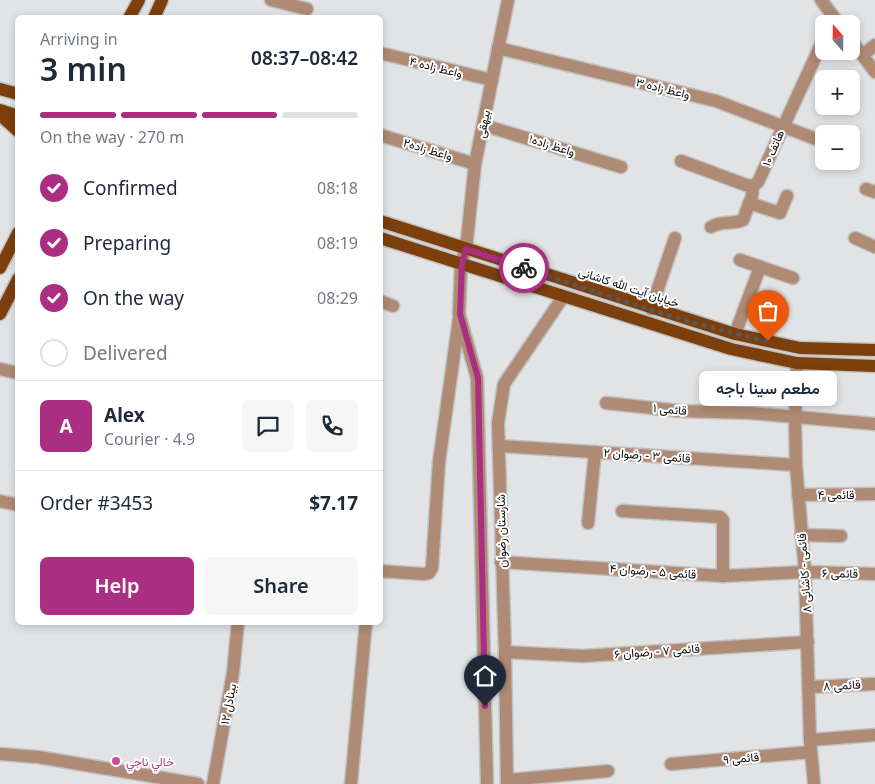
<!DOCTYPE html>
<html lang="en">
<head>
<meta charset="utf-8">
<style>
  :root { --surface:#fff; --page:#f6f6f7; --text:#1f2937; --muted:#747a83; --line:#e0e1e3; --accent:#aa2e81 }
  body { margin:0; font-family:"Noto Sans",Vazirmatn,sans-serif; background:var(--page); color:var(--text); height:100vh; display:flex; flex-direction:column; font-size:19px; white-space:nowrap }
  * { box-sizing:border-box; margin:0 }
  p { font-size:16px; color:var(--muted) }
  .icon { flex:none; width:28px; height:28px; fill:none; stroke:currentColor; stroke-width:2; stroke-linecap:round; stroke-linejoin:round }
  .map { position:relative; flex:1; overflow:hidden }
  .panel { position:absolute; left:15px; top:15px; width:368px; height:610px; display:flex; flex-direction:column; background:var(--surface); border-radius:8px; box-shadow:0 2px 8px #0003 }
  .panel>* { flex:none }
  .needle { width:32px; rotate:340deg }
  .fabs { position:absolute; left:815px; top:15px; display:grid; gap:10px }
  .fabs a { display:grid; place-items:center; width:45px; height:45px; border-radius:8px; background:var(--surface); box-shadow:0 2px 8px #0003; font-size:25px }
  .pin { position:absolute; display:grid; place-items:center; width:42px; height:42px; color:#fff; margin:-51px -21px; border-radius:50% 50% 50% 0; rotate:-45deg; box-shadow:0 0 5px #0007 }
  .pin .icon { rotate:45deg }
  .courier { position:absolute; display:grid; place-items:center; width:50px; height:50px; margin:-25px; border:4px solid #aa2e81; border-radius:50%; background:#fff; color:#222; box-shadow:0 1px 6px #0007 }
  .bubble { position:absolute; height:35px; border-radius:8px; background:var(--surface); box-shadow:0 2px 8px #0003; font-size:16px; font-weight:600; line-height:35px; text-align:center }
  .overview em { font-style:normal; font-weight:600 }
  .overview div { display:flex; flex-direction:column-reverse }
  .overview { display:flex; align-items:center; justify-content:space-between; height:85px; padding:0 25px }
  h1 { font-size:32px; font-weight:600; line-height:38px }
  .bar { display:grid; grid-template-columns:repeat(4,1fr); gap:8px 5px; align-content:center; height:60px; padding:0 25px }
  .bar i { height:6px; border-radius:4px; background:var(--line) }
  .bar .active { background:var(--accent) }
  .bar p { grid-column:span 4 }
  .line { display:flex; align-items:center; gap:12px; padding:0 25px; border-top:1px solid var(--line) }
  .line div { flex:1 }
  .round { display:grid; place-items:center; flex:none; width:52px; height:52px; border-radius:8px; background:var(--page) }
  ol { padding:0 25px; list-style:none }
  li { display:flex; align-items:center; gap:15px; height:55px }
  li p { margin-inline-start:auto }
  li .icon { padding:5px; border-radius:50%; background:var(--accent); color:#fff; stroke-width:4 }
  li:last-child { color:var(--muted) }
  li i { width:28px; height:28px; border:2px solid var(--line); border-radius:50% }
  .button { display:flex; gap:10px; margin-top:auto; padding:10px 25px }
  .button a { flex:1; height:58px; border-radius:8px; background:var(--accent); color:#fff; font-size:20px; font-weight:600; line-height:58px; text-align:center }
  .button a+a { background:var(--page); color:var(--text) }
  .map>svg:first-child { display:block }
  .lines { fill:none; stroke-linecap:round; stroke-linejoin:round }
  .minor-casing { stroke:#c0c1c3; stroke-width:15 }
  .major-casing { stroke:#c0c1c3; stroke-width:15 }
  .minor { stroke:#af8a74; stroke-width:12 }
  .major { stroke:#7d3f0c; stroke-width:12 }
  .done { stroke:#58595a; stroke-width:5; stroke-dasharray:0 9 }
  .route { stroke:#aa2e81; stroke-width:6 }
  .hotel-dot { fill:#d1479c; stroke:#fff; stroke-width:2 }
  .labels { text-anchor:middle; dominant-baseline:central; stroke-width:4; stroke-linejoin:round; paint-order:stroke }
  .street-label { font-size:12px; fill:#0e0e0f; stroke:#fff }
  .hotel-label { font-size:12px; fill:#b23c85; stroke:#fff; text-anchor:start }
</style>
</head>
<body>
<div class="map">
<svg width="875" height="784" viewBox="0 0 875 784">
  <rect width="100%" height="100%" fill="#e2e3e5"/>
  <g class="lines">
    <defs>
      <g id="minor">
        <path d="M271 0 307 9"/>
        <path d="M821 0 839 24"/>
        <path d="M851 40 875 72"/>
        <path d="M498 48 716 101 824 142"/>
        <path d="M380 53 492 80"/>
        <path d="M863 55 875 45"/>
        <path d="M483 125 621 167"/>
        <path d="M380 135 475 164"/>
        <path d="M681 161 746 185 753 186 758 182 824 38"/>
        <path d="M866 189 875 192"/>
        <path d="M749 203 780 213 787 196"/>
        <path d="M711 227C722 220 732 225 743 220L752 196 753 186"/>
        <path d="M855 238 875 247"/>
        <path d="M740 260 793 278"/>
        <path d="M380 301 393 306"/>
        <path d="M651 309 675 238"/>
        <path d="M735 334 760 267"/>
        <path d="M797 363 795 418 796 465 805 572 810 740 814 784"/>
        <path d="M0 369 18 373"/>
        <path d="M606 403 680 411 750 413 875 424"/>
        <path d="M499 446 796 465"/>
        <path d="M798 495 875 494"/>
        <path d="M0 501 18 505"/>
        <path d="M622 511 720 517 723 520V576"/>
        <path d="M588 523 595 452"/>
        <path d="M801 535 841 536"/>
        <path d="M501 562 723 576 805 572 875 574"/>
        <path d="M380 571 423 574 429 573 432 568 439 462 459 319"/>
        <path d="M505 652 583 656 808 642"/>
        <path d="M809 687 875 684"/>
        <path d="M810 740 875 735"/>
        <path d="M0 754 38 757 198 784"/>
        <path d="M671 764 811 752"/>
        <path d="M507 780 608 771"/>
        <path d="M213 784 233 673 238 622"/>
        <path d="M351 784 366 622"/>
        <path d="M487 784 477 378 459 314 461 264 466 249 475 164 508 0"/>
        <path d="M507 784 505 652 498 423 504 384 563 297"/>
      </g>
      <g id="major">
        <path d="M129 18 139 0"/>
        <path d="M154 18 162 0"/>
        <path d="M0 89 18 94"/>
        <path d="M0 110 18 116"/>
        <path d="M0 115 18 131"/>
        <path d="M380 221 735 334 800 348 875 350"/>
        <path d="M380 238 731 349 797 363 875 366"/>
        <path d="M0 268 18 233"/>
        <path d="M0 314 18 279"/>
      </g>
    </defs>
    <use href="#minor" class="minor-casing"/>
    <use href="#major" class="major-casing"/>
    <use href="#minor" class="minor"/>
    <use href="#major" class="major"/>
  </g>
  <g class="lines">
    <path class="done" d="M524 268C604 294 685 324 768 341"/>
    <path class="route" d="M485 706 478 378 460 314 462 264 466 249 524 268"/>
  </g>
  <circle class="hotel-dot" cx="116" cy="761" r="5"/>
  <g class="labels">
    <g class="street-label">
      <text transform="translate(436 67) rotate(14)">واعظ زاده ۴</text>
      <text transform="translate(663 88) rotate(14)">واعظ زاده ۳</text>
      <text transform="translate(483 124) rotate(-79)">بیهقی</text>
      <text transform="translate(552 145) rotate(17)">واعظ زاده۱</text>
      <text transform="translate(773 148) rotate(-67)">هاتف ۱۰</text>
      <text transform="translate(428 149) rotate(17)">واعظ زاده۲</text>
      <text transform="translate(629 287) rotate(18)">خیابان آیت الله کاشانی</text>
      <text transform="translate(670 409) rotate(5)">قائمی ۱</text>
      <text transform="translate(647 455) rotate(4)">قائمی ۳ - رضوان ۲</text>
      <text x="836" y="494">قائمی ۴</text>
      <text transform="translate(501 531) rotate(-91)">شارستان رضوان</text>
      <text transform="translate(653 571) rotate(4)">قائمی ۵ - رضوان ۴</text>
      <text transform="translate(804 573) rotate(-94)">قائمی - کاشانی ۸</text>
      <text transform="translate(840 573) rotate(1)">قائمی ۶</text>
      <text transform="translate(657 651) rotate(-4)">قائمی ۷ - رضوان ۶</text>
      <text transform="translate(842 685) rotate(-3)">قائمی ۸</text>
      <text transform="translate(228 704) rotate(-79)">بینادل ۱۲</text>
      <text transform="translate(741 758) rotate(-5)">قائمی ۹</text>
    </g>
    <g class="hotel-label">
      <text x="126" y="761">خالي ناجي</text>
    </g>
  </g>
</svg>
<div class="fabs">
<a><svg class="needle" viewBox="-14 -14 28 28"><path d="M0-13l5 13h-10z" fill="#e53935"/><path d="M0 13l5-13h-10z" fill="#747a83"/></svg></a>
<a>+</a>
<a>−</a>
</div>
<div class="pin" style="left:768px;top:341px;background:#ea580c"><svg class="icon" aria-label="bag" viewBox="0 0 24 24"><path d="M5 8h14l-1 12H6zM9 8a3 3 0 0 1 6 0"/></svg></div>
<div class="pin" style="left:485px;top:706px;background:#1f2937"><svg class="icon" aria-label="home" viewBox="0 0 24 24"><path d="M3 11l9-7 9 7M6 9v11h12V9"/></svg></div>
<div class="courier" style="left:524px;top:268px"><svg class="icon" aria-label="bike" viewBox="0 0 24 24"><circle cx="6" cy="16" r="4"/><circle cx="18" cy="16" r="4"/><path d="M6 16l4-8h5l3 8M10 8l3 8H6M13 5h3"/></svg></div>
<div class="bubble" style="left:699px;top:371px;width:138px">مطعم سينا باجه</div>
<section class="panel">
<div class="overview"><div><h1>3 min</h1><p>Arriving in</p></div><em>08:37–08:42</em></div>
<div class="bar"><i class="active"></i><i class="active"></i><i class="active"></i><i></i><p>On the way · 270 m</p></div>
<ol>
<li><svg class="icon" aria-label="check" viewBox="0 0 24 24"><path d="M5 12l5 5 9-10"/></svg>Confirmed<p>08:18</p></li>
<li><svg class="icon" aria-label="check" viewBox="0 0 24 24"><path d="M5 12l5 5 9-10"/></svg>Preparing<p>08:19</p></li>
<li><svg class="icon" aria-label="check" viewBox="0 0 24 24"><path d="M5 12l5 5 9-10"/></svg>On the way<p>08:29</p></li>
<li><i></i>Delivered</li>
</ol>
<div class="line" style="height:90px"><b class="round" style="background:var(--accent);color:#fff">A</b><div><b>Alex</b><p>Courier · 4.9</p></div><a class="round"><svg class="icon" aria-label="chat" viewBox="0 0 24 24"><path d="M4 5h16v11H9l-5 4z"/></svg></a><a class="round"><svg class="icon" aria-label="phone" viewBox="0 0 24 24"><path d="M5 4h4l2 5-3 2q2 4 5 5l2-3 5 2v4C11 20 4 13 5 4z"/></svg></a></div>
<div class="line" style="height:65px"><div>Order #3453</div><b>$7.17</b></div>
<div class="button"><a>Help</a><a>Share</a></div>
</section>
</div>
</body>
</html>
